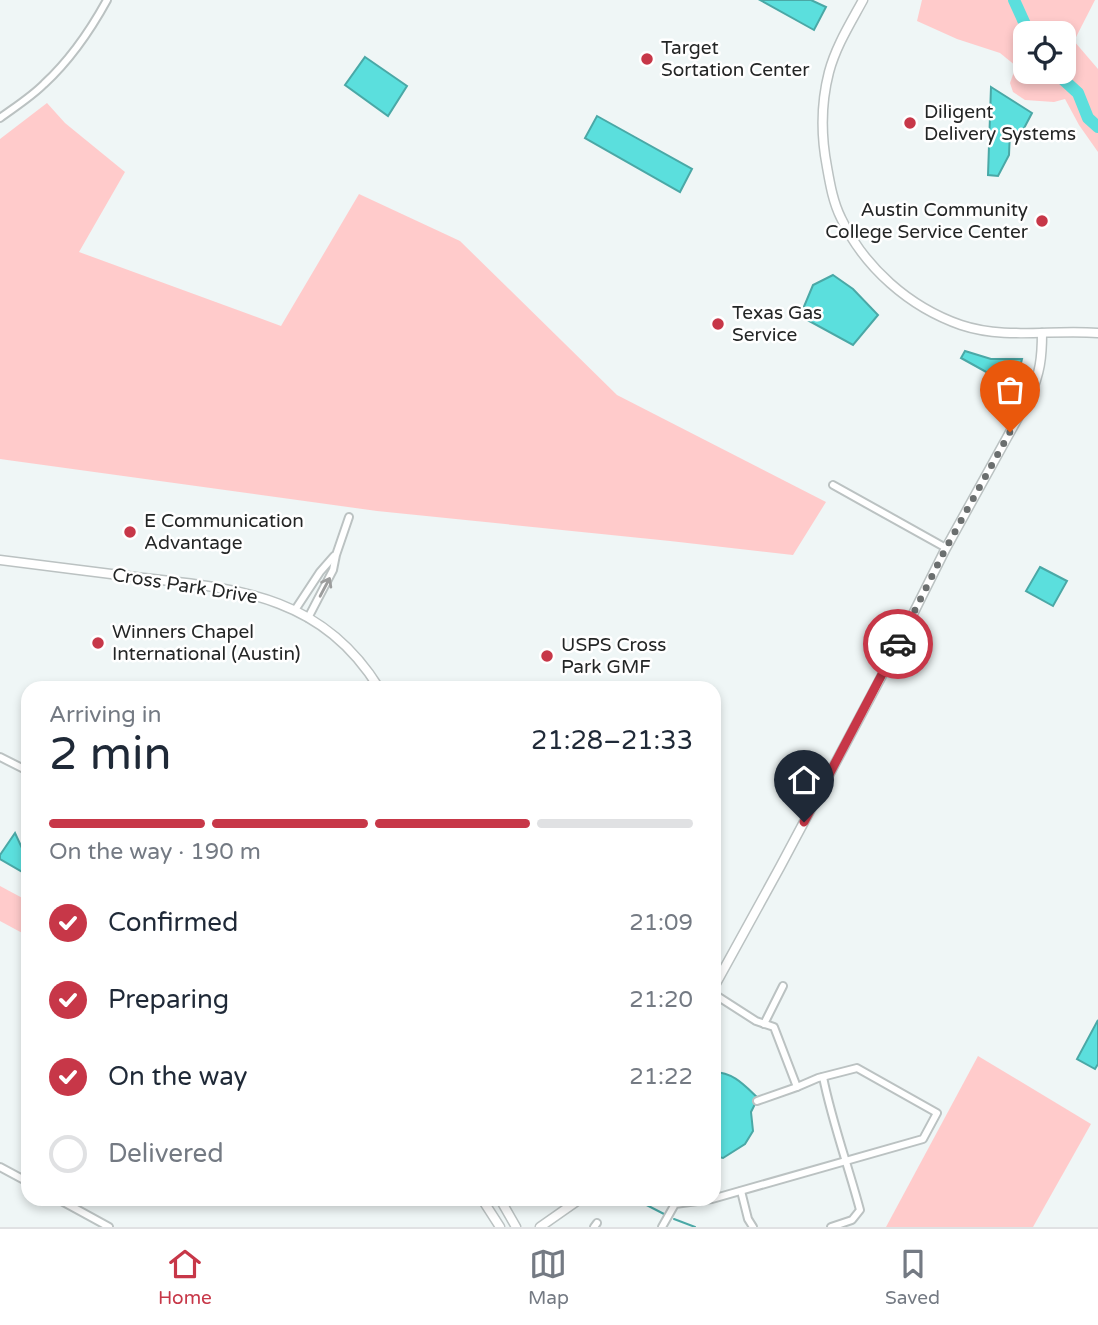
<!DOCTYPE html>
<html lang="en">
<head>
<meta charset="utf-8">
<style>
  :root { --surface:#fff; --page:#f6f6f7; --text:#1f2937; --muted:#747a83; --line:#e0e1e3; --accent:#c73748 }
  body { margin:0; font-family:"Varela Round",sans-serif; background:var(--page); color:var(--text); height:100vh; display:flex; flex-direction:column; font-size:26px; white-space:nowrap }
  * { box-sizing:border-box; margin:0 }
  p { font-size:23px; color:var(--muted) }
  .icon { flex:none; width:38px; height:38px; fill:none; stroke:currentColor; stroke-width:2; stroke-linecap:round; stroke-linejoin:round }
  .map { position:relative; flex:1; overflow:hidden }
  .panel { position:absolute; left:21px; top:681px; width:700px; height:525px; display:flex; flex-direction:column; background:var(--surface); border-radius:21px; box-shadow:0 4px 10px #0003 }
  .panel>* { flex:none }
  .tools { position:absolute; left:1013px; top:21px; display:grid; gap:14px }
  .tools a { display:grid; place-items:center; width:63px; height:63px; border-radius:14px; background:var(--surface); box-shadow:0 4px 10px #0003; font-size:35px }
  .pin { position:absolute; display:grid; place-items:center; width:60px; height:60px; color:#fff; margin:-72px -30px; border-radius:50% 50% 50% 0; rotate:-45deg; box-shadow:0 0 7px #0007 }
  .pin .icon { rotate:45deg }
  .courier { position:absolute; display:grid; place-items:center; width:70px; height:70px; margin:-35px; border:5px solid #c73748; border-radius:50%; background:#fff; color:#222; box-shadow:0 2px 9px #0007 }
  .headline em { font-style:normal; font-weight:600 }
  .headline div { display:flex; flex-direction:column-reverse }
  .headline { display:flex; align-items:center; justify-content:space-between; height:119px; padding:0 28px }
  h1 { font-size:46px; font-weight:600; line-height:52px }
  .bar { display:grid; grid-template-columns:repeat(4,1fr); gap:10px 7px; align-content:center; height:84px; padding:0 28px }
  .bar i { height:9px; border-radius:5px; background:var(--line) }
  .bar .active { background:var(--accent) }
  .bar p { grid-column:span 4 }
  ol { padding:0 28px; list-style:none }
  li { display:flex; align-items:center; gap:21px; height:77px }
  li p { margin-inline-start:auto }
  li .icon { padding:7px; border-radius:50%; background:var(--accent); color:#fff; stroke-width:4 }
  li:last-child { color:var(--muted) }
  li i { width:38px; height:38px; border:4px solid var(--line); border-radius:50% }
  .dock { display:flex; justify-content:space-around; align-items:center; height:98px; border-top:2px solid var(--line); background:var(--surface); font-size:19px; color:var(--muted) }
  .dock a { display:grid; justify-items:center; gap:4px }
  .dock .active { color:var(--accent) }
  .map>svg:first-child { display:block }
  .green { fill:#ffcbcb; fill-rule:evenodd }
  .water { fill:#5bdfdd; stroke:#4aa8a6; stroke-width:2 }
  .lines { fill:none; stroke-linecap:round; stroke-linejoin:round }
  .stream { stroke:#4aa8a6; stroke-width:2 }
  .river { stroke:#5bdfdd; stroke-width:12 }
  .minor-casing { stroke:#bbc2c2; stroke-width:10 }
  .tertiary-casing { stroke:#bbc2c2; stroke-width:11 }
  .minor { stroke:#fff; stroke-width:6 }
  .tertiary { stroke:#fff; stroke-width:8 }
  .oneway { stroke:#9c9d9d }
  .done { stroke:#6b6f6f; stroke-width:7; stroke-dasharray:0 12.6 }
  .route { stroke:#c73748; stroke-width:9 }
  .poi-dot { fill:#c73748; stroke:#fff; stroke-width:2.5 }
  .labels { text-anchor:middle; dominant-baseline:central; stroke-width:5; stroke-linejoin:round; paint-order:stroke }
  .poi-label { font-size:19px; fill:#242626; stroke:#fff; text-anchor:start }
  .street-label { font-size:19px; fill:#242626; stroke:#fff }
</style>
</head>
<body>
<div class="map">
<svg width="1098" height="1227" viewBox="0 0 1098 1227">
  <rect width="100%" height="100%" fill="#eff6f6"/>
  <g class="green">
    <path d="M922 0H1095L1074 41 1098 69V152L1079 125 1065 99 1054 102 1025 100 1013 92 1010 83 1016 66 1000 53 957 39 917 21ZM1064 33V72H1026V33Z"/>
    <path d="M47 103 65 123 125 172 79 252 281 326 359 194 460 241 617 395 826 502 793 555 670 541 377 511 0 459V139Z"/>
    <path d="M0 886 28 901V932L26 935 0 921Z"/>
    <path d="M978 1056 1091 1124 1033 1227H886Z"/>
  </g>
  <g class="water">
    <path d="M760 0H811L826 7 814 30Z"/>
    <path d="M365 57 407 86 388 116 345 85Z"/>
    <path d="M991 87 1032 113 1022 132H1010L1009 155 998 176 988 175Z"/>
    <path d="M597 116 692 169 680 192 585 138Z"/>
    <path d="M833 275 853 289 878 315 853 345 800 316 813 285Z"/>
    <path d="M965 351 991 359H1022L1018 375 1011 390 997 384 999 379 961 358Z"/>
    <path d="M1040 567 1067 581 1053 606 1026 591Z"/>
    <path d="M15 833 28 861V873L26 874 0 859V855Z"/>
    <path d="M1098 1020V1064L1095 1069 1077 1059Z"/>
    <path d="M714 1072C733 1072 745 1086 758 1098L751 1112 753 1131 745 1144 723 1158 714 1156Z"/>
  </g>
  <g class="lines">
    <g class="stream">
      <path d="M635 1199 664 1214"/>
      <path d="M674 1219 695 1227"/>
    </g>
    <g class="river">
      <path d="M1014 0 1029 33"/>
      <path d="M1055 72 1078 93 1088 118 1098 127"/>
    </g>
    <defs>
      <g id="minor">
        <path d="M0 118C15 107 31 97 44 84 70 60 90 31 107 0"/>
        <path d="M833 485 946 548"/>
        <path d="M295 610 320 572 334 556"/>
        <path d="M308 618 333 570 336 555 349 517"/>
        <path d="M0 757 28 771"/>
        <path d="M764 1024 783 986"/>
        <path d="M823 1077C832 1122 848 1165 860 1210L852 1220 831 1227"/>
        <path d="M757 1101 797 1087"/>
        <path d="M0 1167 28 1182"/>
        <path d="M741 1191 748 1219 753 1227"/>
        <path d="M58 1199 109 1227"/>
        <path d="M594 1227 597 1223"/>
        <path d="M662 1227 675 1204 712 1199 923 1139 937 1113 857 1068 818 1078 797 1087 774 1027 756 1021 714 994"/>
      </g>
      <g id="tertiary">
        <path d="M863 0C850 24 836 46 829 72 821 103 821 136 827 167 830 184 833 202 841 218 864 267 909 307 961 325 1006 340 1052 329 1098 333"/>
        <path d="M0 560C48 566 95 572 143 578 240 589 322 596 379 688"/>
        <path d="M714 987 780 867 886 668 946 548 1030 396C1040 373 1042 358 1042 333"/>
        <path d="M482 1199 500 1227"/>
        <path d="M500 1199 516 1227"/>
        <path d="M540 1227 580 1199"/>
      </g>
    </defs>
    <use href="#minor" class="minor-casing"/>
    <use href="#tertiary" class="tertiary-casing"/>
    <use href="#minor" class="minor"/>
    <use href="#tertiary" class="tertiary"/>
  </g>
  <defs><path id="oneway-shaft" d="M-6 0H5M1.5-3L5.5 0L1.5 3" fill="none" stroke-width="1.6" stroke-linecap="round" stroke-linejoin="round" transform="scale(1.75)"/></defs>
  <use class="oneway" href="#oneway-shaft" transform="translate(325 587) rotate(-62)"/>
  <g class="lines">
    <path class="done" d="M898 644 946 548 1010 432"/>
    <path class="route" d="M804 822 898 644"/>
  </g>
  <g class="poi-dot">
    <circle cx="647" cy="59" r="7"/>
    <circle cx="910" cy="123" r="7"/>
    <circle cx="1042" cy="221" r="7"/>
    <circle cx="718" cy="324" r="7"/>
    <circle cx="130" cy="532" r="7"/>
    <circle cx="98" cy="643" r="7"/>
    <circle cx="547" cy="656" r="7"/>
  </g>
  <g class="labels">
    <g class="poi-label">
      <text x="661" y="48">Target<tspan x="661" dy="22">Sortation Center</tspan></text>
      <text x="924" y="112">Diligent<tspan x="924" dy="22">Delivery Systems</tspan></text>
      <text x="1028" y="210" text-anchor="end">Austin Community<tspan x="1028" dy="22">College Service Center</tspan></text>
      <text x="732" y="313">Texas Gas<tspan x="732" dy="22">Service</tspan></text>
      <text x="144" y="521">E Communication<tspan x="144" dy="22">Advantage</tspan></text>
      <text x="112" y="632">Winners Chapel<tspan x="112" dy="22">International (Austin)</tspan></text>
      <text x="561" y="645">USPS Cross<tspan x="561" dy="22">Park GMF</tspan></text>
    </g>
    <g class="street-label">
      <text transform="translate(185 586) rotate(9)">Cross Park Drive</text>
    </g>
  </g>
</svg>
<div class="tools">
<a><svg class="icon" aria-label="locate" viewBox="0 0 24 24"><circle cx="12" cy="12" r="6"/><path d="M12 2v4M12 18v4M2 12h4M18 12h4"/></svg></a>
</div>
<div class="pin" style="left:1010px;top:432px;background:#ea580c"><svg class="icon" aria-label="bag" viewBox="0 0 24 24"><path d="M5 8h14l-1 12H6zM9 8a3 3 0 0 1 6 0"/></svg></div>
<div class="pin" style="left:804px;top:822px;background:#1f2937"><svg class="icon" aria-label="home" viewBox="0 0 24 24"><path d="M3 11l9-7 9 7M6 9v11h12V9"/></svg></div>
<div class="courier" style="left:898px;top:644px"><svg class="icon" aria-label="car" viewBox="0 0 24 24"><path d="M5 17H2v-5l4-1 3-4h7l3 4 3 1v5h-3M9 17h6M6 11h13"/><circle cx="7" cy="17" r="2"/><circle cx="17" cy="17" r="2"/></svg></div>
<section class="panel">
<div class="headline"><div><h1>2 min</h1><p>Arriving in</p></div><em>21:28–21:33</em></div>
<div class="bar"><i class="active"></i><i class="active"></i><i class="active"></i><i></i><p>On the way · 190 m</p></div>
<ol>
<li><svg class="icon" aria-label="check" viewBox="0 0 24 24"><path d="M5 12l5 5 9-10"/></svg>Confirmed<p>21:09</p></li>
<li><svg class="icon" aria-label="check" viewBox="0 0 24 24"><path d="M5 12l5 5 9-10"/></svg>Preparing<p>21:20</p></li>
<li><svg class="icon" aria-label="check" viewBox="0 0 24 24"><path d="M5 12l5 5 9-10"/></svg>On the way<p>21:22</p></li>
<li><i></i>Delivered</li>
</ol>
</section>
</div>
<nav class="dock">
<a class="active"><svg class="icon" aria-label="home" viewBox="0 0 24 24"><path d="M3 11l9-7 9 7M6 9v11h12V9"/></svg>Home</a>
<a><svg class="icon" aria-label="map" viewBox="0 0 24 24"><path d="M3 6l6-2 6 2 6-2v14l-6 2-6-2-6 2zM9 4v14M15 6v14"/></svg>Map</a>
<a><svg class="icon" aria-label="saved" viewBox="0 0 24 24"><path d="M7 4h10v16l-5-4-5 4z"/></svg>Saved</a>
</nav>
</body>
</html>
